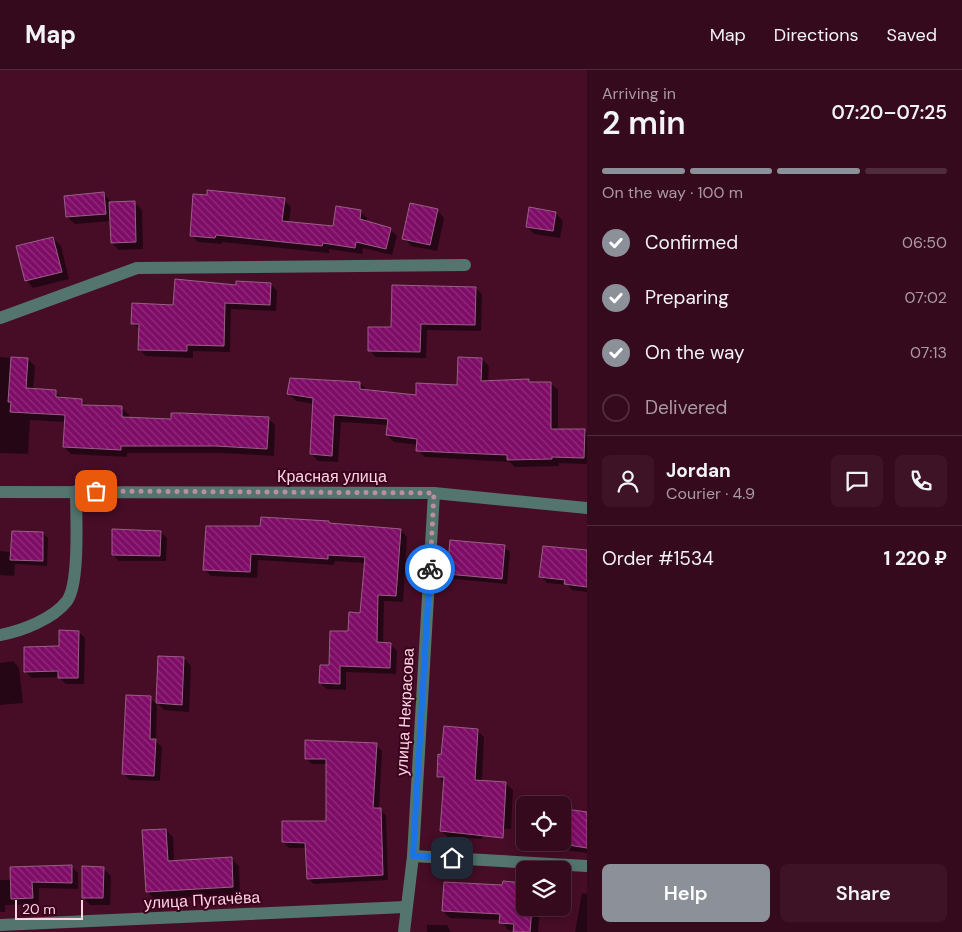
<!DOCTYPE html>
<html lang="en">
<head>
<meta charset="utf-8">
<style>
  :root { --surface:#350a1c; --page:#3d1325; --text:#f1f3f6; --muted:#aa9aa3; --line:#4f2b3b; --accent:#8c9099 }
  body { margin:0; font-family:"DM Sans",sans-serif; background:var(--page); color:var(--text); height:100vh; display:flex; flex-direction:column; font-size:19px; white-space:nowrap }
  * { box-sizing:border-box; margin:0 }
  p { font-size:16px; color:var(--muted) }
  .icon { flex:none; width:28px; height:28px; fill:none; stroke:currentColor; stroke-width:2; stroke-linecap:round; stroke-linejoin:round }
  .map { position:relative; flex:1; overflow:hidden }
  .sheet { display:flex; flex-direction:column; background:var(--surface); width:375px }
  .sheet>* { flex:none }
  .controls { position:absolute; left:516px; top:726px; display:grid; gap:10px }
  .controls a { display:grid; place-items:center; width:55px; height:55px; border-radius:8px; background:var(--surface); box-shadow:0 2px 12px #0003,0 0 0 1px var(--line); font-size:25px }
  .scale { position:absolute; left:15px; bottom:12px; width:68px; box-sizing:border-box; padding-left:5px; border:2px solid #fbd5e0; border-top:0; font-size:14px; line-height:18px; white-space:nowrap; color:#fbd5e0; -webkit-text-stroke:4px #3c021d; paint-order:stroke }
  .pin { position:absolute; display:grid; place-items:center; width:42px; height:42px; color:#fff; margin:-21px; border-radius:10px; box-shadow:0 2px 8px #0006 }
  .courier { position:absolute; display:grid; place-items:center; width:50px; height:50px; margin:-25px; border:4px solid #1a73e8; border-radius:50%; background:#fff; color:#222; box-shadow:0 1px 6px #0007 }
  .overview em { font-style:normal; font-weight:600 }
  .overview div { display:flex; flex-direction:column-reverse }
  .overview { display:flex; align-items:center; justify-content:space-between; height:85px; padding:0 15px }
  h1 { font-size:32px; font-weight:600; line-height:38px }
  .bar { display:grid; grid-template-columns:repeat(4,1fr); gap:8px 5px; align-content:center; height:60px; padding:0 15px }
  .bar i { height:6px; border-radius:4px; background:var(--line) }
  .bar .current { background:var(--accent) }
  .bar p { grid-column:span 4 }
  .line { display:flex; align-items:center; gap:12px; padding:0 15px; border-top:1px solid var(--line) }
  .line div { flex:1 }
  .round { display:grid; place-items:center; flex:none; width:52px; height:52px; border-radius:8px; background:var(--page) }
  ol { padding:0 15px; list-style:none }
  li { display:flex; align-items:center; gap:15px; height:55px }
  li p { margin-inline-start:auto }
  li .icon { padding:5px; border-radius:50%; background:var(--accent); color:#fff; stroke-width:4 }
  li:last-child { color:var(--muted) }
  li i { width:28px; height:28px; border:2px solid var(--line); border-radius:50% }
  .cta { display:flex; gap:10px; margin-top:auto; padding:10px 15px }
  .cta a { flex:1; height:58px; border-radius:8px; background:var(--accent); color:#fff; font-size:20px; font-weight:600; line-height:58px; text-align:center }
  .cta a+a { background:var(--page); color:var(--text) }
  header { display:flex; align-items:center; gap:30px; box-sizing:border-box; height:70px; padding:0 25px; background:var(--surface); border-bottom:1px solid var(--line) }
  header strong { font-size:24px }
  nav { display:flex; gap:28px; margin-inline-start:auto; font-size:18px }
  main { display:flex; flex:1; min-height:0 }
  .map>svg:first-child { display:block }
  .shadow { fill:#0007 }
  .building { fill:url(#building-back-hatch); stroke:#985f86 }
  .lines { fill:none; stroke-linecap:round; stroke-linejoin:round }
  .minor { stroke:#53756d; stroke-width:12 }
  .done { stroke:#bc8f9f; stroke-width:5; stroke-dasharray:0 9 }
  .route { stroke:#1a73e8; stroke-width:6 }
  .labels { text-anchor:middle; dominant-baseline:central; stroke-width:4; stroke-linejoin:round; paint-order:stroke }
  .street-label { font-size:16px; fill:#fbd5e0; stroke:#3c021d }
</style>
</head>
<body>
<header>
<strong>Map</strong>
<nav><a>Map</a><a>Directions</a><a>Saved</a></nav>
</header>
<main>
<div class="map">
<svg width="587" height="862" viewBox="0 0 587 862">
  <defs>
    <pattern id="building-back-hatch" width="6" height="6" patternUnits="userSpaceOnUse" patternTransform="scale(1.25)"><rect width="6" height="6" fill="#7f0c67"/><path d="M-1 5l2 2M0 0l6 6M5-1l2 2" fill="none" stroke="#922e7c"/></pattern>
  </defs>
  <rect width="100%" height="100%" fill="#470d26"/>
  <g class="shadow">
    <path d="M104 124 112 133 134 132 142 140 143 179 119 180 112 173 111 151 75 154 67 147Z"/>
    <path d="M284 130 291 137 289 153 334 157 360 141 367 148V152L390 159 397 166 392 185 363 178 362 184 329 179V183L222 172V174L198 172 191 165Z"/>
    <path d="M530 139 556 143 563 151 560 168 534 164 527 156Z"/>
    <path d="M437 140 444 148 437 181 411 176 404 168Z"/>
    <path d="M53 168 61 176 69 209 33 218 26 210Z"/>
    <path d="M271 214 277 221 276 241 231 239 230 282 193 281V288L146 286 139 279 140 260 133 253 174 236Z"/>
    <path d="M394 216 476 218 482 224 481 261 427 260 426 288 376 287 369 280 392 258Z"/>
    <path d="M0 287 28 289 35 296 33 320 55 321 62 328 82 331 87 336 122 338 129 345V349L268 348 275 355 274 386 224 383H127V387L71 384 64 377 66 352 30 350 28 384 0 383Z"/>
    <path d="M482 289 489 296 488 312 529 310 532 313H550L558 320V360L585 361 587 363V394L559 393V396L515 397 510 392 425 387 418 380V375L394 372 387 365 388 355 341 352 338 392 318 391 311 384 314 334 296 331 289 324 360 313 367 320 417 326 458 316Z"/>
    <path d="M329 452 331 455 401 460 407 467 403 532 384 531 383 574H390L397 581 396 604 346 602V620L327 619 320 613 362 544 366 493 335 491 334 495 258 490 257 508 211 506 204 499 262 458Z"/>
    <path d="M161 462 167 468 166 491H119L113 485Z"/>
    <path d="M43 463 48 468 47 496 15 494 14 506 0 505V481L9 482 12 485Z"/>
    <path d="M504 477 510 482 507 514 454 509 448 504Z"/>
    <path d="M587 481V522L572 520 568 515 547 513 541 506Z"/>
    <path d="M79 562 85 568 84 614H66L59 607 32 608 25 601Z"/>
    <path d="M184 588 191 596 189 642 164 640 157 633Z"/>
    <path d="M13 591 19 598 23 633 0 635V593Z"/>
    <path d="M150 628 157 634 156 671 162 677 160 711 130 710 123 703Z"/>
    <path d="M477 660 484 667 482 711 506 713 513 720 511 759 483 757 482 769 448 767 441 761 444 713 438 706Z"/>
    <path d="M376 675 382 681 379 739 386 745 388 810 314 814 308 808 306 778H289L283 772 327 752V694H312L306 688Z"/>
    <path d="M587 743V783L535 776 532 772H562V751Z"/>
    <path d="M166 760 173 767 174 792 232 789 239 796 240 824 154 829 147 821Z"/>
    <path d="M71 796 78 803V819L39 818V834L5 835V842H0V810H12Z"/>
    <path d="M103 798 111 806 110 835H90L83 827Z"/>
    <path d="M525 814V838H540L538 862H515L508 860 501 850 450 848 443 841 504 816Z"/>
    <path d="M582 823 587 824V862H575Z"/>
    <path d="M427 855H447L451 862H427Z"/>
  </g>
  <g class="building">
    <path d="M207 120 285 128 282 151 333 156 336 136 361 140 360 149 391 158 386 179 356 172 355 178 323 173 322 176 216 165 215 168 190 166 193 124 207 125Z"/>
    <path d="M104 122 106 144 66 147 64 126Z"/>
    <path d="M135 131 136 172 111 173 109 132Z"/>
    <path d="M410 133 438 139 430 175 402 169Z"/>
    <path d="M529 137 556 142 553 161 526 157Z"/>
    <path d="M53 167 62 202 25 211 16 176Z"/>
    <path d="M175 209 236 215V211L271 213 270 235 225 233 224 276 187 275V281L138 280 139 254H131L132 233 173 235Z"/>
    <path d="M392 215 476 217 475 255 421 254 420 282 368 281V257H391Z"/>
    <path d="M11 287 28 288 26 318 56 320V327L82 329V335L122 336V347L171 349V343H181L269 347 267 379 216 376H121V380L63 377 65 345 10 342 11 332H8Z"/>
    <path d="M458 287 482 288 481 311 529 309V312H551V359H585L584 388 552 387V389L507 390V385L416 381 417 369 386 365 388 349 334 345 332 386 310 384 313 328 287 324 290 308 360 312V319L416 325V313L457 315Z"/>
    <path d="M261 447 329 451V453L401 459 396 526 378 525 377 572 391 573 390 598 340 596V614L319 613 320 595H329L330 561H348L349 542 360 543 365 487 328 485V489L251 484 250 502 203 500 206 456H260Z"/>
    <path d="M112 459 161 461 160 486 112 485Z"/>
    <path d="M12 461 43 462V491L10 490Z"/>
    <path d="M450 470 505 475 502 509 447 504Z"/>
    <path d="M543 476 587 480V517L564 514 565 510 539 507Z"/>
    <path d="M59 560 79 561 78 608H58V601L24 602V577L59 576Z"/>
    <path d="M158 586 184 587 182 635 156 633Z"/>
    <path d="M126 625 151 626 150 669H156L154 706 122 704Z"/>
    <path d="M444 656 478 659 475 710 506 712 503 768 440 761 444 707H437L438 684 441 685Z"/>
    <path d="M305 670 377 673 373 738H381L383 805 307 809 305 773 282 772V751H326V689H305Z"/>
    <path d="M566 739 587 742V778L562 774Z"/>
    <path d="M166 759 168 791 232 787 233 817 146 822 142 760Z"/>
    <path d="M72 795V813L32 812 33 828 11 829 10 797Z"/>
    <path d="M82 796 104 797 103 828H82Z"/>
    <path d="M503 811 525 813V838H532L530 862H513L514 854 499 853 500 844 442 841 444 812 502 815Z"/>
  </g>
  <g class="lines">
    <g class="minor">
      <path d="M0 248 137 198 465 195"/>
      <path d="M0 422 434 423 587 438"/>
      <path d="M0 565C22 561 53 549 67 531 80 513 76 445 76 421"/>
      <path d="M413 786 587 796"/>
      <path d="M0 855 405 837"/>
      <path d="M404 862 413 786 434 423"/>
    </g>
  </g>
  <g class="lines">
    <path class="done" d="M96 421 434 423 430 499"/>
    <path class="route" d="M430 499 413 786 452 788"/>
  </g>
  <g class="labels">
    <g class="street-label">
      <text x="332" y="406">Красная улица</text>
      <text transform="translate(405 642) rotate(-87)">улица Некрасова</text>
      <text transform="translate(202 830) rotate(-3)">улица Пугачёва</text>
    </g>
  </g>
</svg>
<div class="controls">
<a><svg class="icon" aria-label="locate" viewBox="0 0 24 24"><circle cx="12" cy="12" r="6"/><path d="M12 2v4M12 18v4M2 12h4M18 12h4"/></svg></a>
<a><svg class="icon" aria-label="layers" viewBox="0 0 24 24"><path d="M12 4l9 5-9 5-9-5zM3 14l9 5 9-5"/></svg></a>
</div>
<div class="scale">20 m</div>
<div class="pin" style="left:96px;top:421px;background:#ea580c"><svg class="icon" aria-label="bag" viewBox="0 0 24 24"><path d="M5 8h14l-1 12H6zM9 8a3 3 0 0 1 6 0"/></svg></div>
<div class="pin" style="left:452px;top:788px;background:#1f2937"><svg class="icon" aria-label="home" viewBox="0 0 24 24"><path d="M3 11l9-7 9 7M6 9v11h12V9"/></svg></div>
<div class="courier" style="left:430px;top:499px"><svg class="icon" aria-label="bike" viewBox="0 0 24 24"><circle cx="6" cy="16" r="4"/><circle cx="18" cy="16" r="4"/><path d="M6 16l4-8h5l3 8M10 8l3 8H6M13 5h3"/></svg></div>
</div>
<section class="sheet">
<div class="overview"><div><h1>2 min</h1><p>Arriving in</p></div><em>07:20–07:25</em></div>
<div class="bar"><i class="current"></i><i class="current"></i><i class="current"></i><i></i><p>On the way · 100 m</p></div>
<ol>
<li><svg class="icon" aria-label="check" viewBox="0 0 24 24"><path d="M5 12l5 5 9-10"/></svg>Confirmed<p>06:50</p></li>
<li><svg class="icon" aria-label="check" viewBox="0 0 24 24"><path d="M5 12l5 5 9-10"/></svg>Preparing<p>07:02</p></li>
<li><svg class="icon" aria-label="check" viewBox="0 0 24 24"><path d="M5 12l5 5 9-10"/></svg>On the way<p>07:13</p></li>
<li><i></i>Delivered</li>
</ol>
<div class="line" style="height:90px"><a class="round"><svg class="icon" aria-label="person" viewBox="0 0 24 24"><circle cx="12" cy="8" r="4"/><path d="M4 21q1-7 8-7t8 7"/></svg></a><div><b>Jordan</b><p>Courier · 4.9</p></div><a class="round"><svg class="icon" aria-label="chat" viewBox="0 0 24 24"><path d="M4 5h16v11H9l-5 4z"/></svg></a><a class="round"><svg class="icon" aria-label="phone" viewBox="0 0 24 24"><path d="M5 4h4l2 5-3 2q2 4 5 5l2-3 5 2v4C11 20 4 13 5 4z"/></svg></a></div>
<div class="line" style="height:65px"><div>Order #1534</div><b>1 220 ₽</b></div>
<div class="cta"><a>Help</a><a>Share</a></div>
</section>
</main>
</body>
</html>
